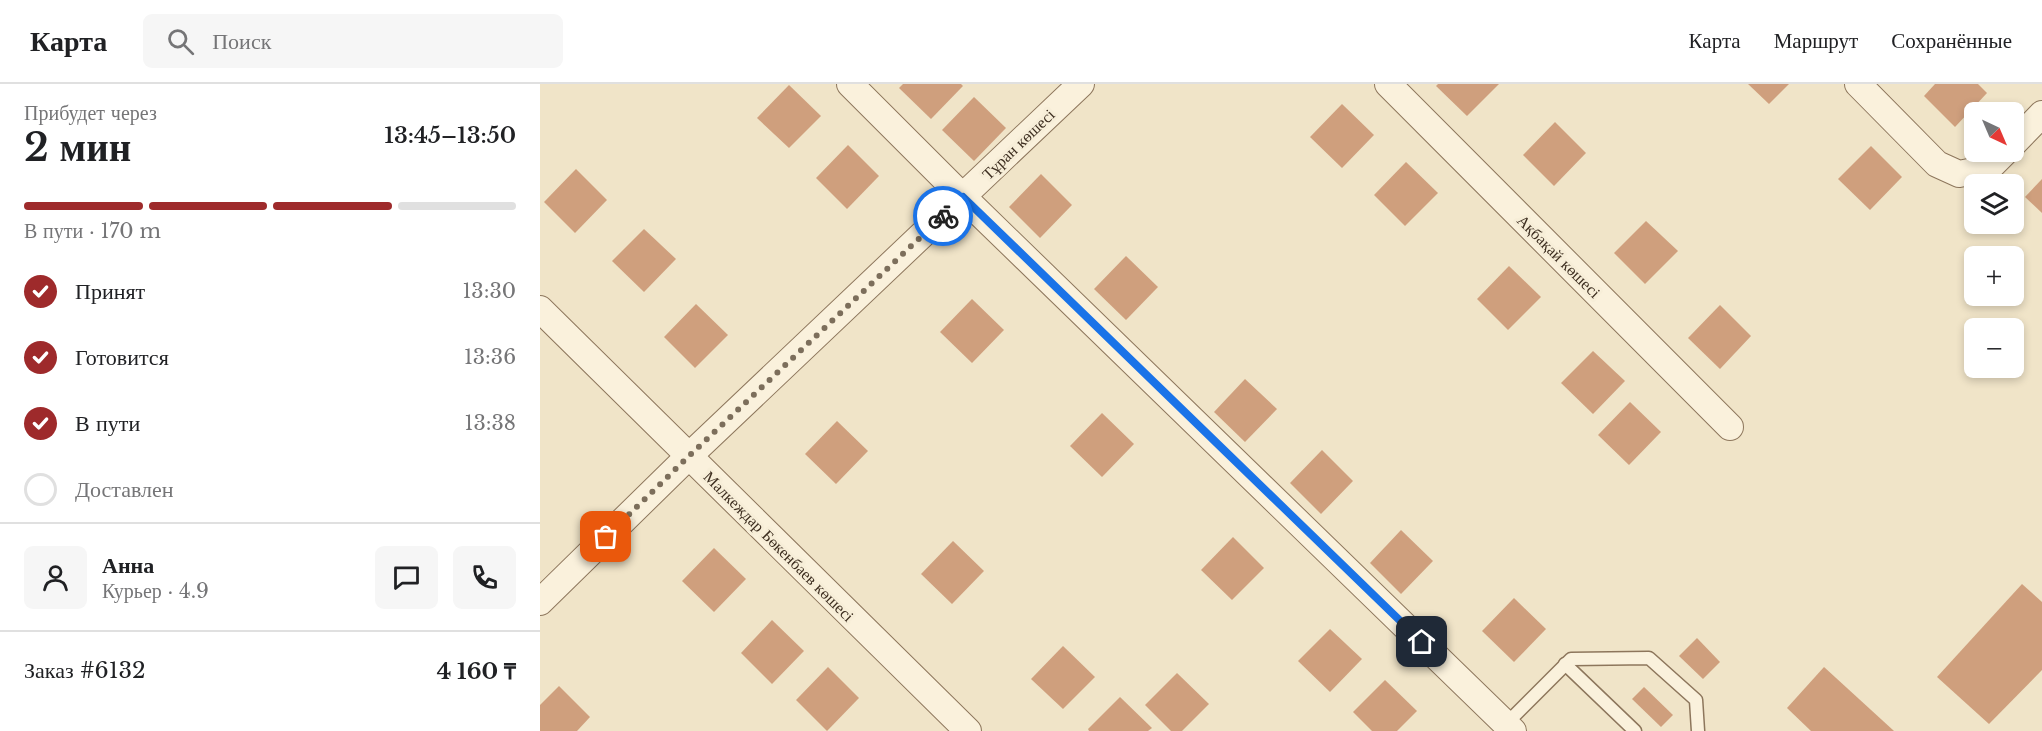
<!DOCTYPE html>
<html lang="ru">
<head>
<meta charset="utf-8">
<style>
  :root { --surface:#fff; --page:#f6f6f6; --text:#202124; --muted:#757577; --line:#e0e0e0; --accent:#9e2a2b }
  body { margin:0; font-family:"Libre Baskerville",serif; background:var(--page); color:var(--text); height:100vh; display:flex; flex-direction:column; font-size:22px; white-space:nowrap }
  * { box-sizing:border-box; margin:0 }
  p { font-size:20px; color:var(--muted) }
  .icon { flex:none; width:33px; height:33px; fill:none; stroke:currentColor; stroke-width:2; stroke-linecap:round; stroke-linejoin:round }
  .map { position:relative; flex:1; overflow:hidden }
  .panel { display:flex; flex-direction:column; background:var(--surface); width:540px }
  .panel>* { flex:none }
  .needle { width:39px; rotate:136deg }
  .tools { position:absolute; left:1424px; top:18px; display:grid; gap:12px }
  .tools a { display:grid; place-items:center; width:60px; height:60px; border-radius:9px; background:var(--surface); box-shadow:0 3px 9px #0003; font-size:30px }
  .pin { position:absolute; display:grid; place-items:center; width:51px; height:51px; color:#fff; margin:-26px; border-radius:12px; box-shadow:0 3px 9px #0006 }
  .courier { position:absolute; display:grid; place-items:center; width:60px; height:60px; margin:-30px; border:4px solid #1a73e8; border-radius:50%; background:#fff; color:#222; box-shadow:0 2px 8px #0007 }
  .overview em { font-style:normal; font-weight:600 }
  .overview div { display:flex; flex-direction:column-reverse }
  .overview { display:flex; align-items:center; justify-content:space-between; height:102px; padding:0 24px }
  h1 { font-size:39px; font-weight:600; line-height:45px }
  .bar { display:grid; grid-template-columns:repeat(4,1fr); gap:9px 6px; align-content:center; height:72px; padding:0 24px }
  .bar i { height:8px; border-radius:4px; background:var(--line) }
  .bar .selected { background:var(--accent) }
  .bar p { grid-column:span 4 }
  .line { display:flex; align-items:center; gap:15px; padding:0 24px; border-top:2px solid var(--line) }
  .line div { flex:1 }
  .round { display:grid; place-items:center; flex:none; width:63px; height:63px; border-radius:9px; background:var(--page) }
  ol { padding:0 24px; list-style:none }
  li { display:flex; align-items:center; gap:18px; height:66px }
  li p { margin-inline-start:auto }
  li .icon { padding:6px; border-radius:50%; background:var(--accent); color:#fff; stroke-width:4 }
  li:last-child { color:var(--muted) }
  li i { width:33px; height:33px; border:3px solid var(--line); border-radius:50% }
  header { display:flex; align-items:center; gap:36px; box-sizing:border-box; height:84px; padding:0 30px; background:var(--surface); border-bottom:2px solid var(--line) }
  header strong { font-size:28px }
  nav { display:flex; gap:33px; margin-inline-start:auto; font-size:21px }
  .search { width:420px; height:54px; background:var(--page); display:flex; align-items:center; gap:15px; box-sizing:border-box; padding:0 21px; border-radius:9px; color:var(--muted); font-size:22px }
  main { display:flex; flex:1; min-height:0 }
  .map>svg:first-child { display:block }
  .building { fill:#cf9f7d }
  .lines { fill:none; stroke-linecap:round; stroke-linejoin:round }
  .service-casing { stroke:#8d765c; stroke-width:15 }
  .minor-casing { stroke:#8d765c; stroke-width:28 }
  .service { stroke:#faf1dc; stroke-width:12 }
  .minor { stroke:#faf1dc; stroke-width:26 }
  .done { stroke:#7c6e5b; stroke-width:6; stroke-dasharray:0 10.8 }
  .route { stroke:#1a73e8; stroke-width:8 }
  .labels { text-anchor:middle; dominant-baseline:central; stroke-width:6; stroke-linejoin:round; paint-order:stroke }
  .street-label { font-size:16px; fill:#3d2e20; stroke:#f7eed8 }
</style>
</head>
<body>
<header>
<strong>Карта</strong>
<div class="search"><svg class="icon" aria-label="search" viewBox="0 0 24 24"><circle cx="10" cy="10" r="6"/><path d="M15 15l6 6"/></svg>Поиск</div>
<nav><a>Карта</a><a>Маршрут</a><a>Сохранённые</a></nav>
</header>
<main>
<section class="panel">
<div class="overview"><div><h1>2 мин</h1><p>Прибудет через</p></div><em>13:45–13:50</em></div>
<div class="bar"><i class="selected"></i><i class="selected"></i><i class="selected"></i><i></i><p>В пути · 170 m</p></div>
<ol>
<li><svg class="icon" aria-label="check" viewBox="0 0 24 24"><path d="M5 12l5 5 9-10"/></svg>Принят<p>13:30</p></li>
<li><svg class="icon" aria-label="check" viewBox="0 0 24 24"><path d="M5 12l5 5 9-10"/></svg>Готовится<p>13:36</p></li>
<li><svg class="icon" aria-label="check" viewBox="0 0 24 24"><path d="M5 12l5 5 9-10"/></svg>В пути<p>13:38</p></li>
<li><i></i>Доставлен</li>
</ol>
<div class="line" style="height:108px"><a class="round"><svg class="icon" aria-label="person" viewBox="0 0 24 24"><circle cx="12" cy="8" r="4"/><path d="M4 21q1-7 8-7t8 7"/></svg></a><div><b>Анна</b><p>Курьер · 4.9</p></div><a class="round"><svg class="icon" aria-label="chat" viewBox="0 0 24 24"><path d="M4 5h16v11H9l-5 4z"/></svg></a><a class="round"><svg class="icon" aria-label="phone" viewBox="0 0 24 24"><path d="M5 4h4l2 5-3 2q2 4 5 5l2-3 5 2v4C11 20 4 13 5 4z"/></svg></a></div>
<div class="line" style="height:78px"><div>Заказ #6132</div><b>4 160 ₸</b></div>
</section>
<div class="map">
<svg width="1502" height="647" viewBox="0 0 1502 647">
  <rect width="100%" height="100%" fill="#f0e4c8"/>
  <g class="building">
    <path d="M363 0H421L423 2 391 35 359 4Z"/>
    <path d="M898 0H959L927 32 896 2Z"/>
    <path d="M1208 0H1249L1229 20Z"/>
    <path d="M1395 0H1438L1447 9 1415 43 1384 12Z"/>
    <path d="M249 1 281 32 249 64 217 34Z"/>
    <path d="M434 13 466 44 434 77 402 46Z"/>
    <path d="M802 20 834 51 802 84 770 53Z"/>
    <path d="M1015 38 1046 69 1014 102 983 71Z"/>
    <path d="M308 61 339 92 307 125 276 94Z"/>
    <path d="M1331 62 1362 93 1330 126 1298 95Z"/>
    <path d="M866 78 898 109 865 142 834 111Z"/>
    <path d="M36 85 67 116 35 149 4 118Z"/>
    <path d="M501 90 532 121 500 154 469 123Z"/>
    <path d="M1502 95V129L1485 113Z"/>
    <path d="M1106 137 1138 167 1105 200 1074 169Z"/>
    <path d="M104 145 136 175 104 208 72 177Z"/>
    <path d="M586 172 618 203 586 236 554 205Z"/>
    <path d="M969 182 1001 213 968 246 937 215Z"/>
    <path d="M432 215 464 246 432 279 400 248Z"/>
    <path d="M156 220 188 251 155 284 124 253Z"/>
    <path d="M1180 221 1211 252 1180 285 1148 254Z"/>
    <path d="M1053 267 1085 297 1053 330 1021 299Z"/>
    <path d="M705 295 737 325 705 358 674 328Z"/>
    <path d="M1090 318 1121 348 1089 381 1058 351Z"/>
    <path d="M562 329 594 360 562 393 530 362Z"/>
    <path d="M297 337 328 367 296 400 265 370Z"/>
    <path d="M782 366 813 397 781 430 750 399Z"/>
    <path d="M861 446 893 477 861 510 830 479Z"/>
    <path d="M693 453 724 484 692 516 661 486Z"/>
    <path d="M413 457 444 487 412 520 381 490Z"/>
    <path d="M174 464 206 495 174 528 142 497Z"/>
    <path d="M1482 500 1502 518V586L1449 640 1397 593Z"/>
    <path d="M974 514 1006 545 974 578 942 547Z"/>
    <path d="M232 536 264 567 232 600 201 569Z"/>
    <path d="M790 545 822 575 790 608 758 577Z"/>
    <path d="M1157 554 1180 578 1163 595 1139 572Z"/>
    <path d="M523 562 555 593 523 625 491 595Z"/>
    <path d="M288 583 319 614 287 647 256 616Z"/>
    <path d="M1284 583 1354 647H1271L1247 624Z"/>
    <path d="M637 589 669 620 642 647H631L605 621Z"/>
    <path d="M845 596 877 627 857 647H832L813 628Z"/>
    <path d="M19 602 50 633 37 647H0V621Z"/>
    <path d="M1104 603 1133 631 1121 643 1092 615Z"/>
    <path d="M580 613 612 644 608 647H549L548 645Z"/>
  </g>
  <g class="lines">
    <defs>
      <g id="service">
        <path d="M1025 580 1095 647"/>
        <path d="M966 640 1031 575 1109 574 1156 616 1158 647"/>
      </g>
      <g id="minor">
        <path d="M310 0 423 113 973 647"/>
        <path d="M848 0 1190 343"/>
        <path d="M1318 0 1397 80 1419 90 1449 84 1465 68"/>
        <path d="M1473 60 1502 30"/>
        <path d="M0 225 428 647"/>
        <path d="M0 518 149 372 541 0"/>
      </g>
    </defs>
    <use href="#service" class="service-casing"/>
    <use href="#minor" class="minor-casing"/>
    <use href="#service" class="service"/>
    <use href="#minor" class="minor"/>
  </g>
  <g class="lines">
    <path class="done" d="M66 453 149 372 403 132"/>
    <path class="route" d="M403 132 423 113 882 558"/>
  </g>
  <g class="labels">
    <g class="street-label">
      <text transform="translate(478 60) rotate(-44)">Тұран көшесі</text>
      <text transform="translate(1019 172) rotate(45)">Ақбақай көшесі</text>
      <text transform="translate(239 462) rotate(45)">Малкеждар Бөкенбаев көшесі</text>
    </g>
  </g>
</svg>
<div class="tools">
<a><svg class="needle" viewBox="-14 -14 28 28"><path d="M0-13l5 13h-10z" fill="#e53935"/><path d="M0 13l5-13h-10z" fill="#757577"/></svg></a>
<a><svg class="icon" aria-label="layers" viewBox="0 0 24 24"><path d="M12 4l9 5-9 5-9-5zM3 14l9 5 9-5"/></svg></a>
<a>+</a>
<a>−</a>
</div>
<div class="pin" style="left:66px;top:453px;background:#ea580c"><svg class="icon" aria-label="bag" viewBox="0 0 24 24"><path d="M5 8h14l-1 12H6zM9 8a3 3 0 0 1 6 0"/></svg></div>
<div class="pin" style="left:882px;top:558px;background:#1f2937"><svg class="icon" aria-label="home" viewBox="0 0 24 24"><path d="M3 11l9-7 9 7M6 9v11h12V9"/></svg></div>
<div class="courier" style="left:403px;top:132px"><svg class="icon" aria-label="bike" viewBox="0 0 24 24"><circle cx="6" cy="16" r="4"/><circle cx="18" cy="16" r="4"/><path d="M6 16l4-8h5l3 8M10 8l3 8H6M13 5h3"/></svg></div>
</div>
</main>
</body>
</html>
